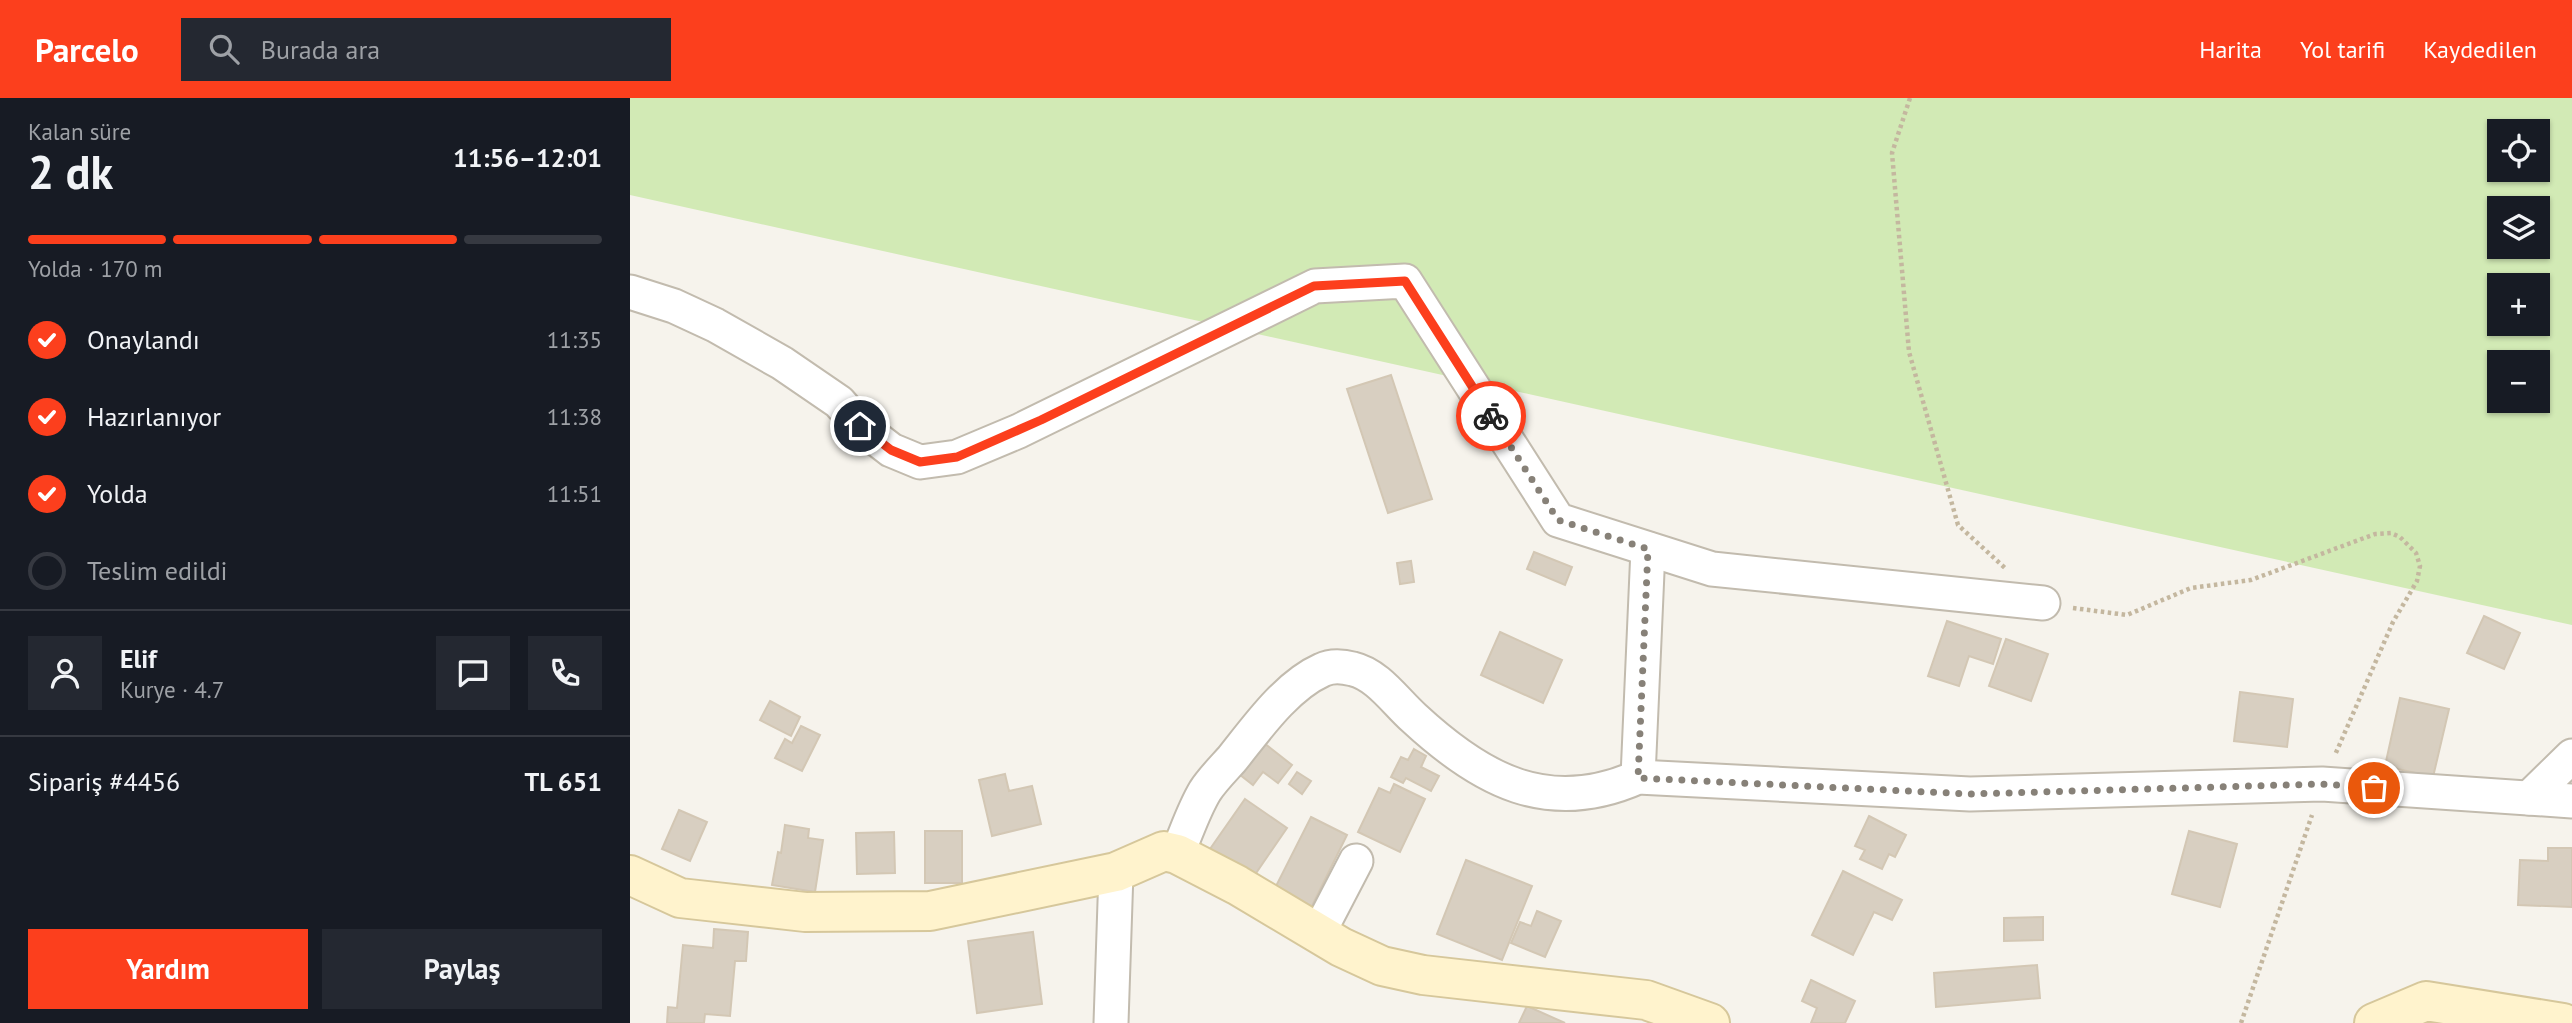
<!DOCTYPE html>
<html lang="tr">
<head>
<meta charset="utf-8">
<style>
  :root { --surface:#171b24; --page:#242831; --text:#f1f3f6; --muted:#9ea1a6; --line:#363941; --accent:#fc3f1d }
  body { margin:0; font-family:"PT Sans",sans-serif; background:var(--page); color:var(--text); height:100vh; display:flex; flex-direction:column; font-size:26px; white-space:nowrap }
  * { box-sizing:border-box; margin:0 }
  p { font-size:23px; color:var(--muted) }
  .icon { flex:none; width:38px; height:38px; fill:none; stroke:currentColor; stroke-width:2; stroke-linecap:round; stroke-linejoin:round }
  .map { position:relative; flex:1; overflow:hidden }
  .drawer { display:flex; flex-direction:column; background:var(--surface); width:630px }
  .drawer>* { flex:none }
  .controls { position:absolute; left:1857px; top:21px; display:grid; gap:14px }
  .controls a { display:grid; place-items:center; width:63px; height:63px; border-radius:0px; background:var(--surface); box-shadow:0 2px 5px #0004; font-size:35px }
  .pin { position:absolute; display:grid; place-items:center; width:60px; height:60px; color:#fff; margin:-30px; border:4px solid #fff; border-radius:50%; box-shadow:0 2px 7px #0007 }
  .courier { position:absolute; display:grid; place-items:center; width:70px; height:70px; margin:-35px; border:5px solid #fc3f1d; border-radius:50%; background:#fff; color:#222; box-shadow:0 2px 9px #0007 }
  .overview em { font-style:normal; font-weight:700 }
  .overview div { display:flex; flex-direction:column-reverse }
  .overview { display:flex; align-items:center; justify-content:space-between; height:119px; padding:0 28px }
  h1 { font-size:46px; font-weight:700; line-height:52px }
  .bar { display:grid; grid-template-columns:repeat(4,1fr); gap:10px 7px; align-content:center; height:84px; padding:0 28px }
  .bar i { height:9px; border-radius:5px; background:var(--line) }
  .bar .active { background:var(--accent) }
  .bar p { grid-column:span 4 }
  .line { display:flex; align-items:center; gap:18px; padding:0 28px; border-top:2px solid var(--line) }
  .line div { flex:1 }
  .round { display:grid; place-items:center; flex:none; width:74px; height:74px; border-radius:0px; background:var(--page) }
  ol { padding:0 28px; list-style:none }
  li { display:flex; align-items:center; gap:21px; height:77px }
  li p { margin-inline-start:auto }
  li .icon { padding:7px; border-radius:50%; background:var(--accent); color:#fff; stroke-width:4 }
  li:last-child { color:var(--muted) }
  li i { width:38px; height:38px; border:4px solid var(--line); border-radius:50% }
  .primary-button { display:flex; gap:14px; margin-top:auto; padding:14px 28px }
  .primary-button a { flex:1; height:80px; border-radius:0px; background:var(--accent); color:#fff; font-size:28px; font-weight:700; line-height:80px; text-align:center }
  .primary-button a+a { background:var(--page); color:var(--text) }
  header { display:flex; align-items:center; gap:42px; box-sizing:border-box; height:98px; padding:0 35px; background:var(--accent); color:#fff }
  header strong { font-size:33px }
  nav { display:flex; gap:38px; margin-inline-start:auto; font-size:24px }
  .search { width:490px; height:63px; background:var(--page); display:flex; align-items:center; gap:18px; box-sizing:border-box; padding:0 24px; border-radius:0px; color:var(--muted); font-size:26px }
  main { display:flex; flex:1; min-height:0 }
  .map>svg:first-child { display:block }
  .green { fill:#d2eab5; fill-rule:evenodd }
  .building { fill:#d8cfc1; stroke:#d3c7b4; stroke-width:2 }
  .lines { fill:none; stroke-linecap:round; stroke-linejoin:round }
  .street-casing { stroke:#c2bbae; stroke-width:37 }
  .secondary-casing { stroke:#d6c79b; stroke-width:42 }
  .path { stroke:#c4b79f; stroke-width:4.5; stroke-dasharray:3.5 3.5; stroke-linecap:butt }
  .street { stroke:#fff; stroke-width:33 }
  .secondary { stroke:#fff3cd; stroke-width:38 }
  .done { stroke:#878178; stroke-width:7; stroke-dasharray:0 12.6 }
  .route { stroke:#fc3f1d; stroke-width:9 }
</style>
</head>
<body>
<header>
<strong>Parcelo</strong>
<div class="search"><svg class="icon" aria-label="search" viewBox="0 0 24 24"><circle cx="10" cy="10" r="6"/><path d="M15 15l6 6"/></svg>Burada ara</div>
<nav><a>Harita</a><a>Yol tarifi</a><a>Kaydedilen</a></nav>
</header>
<main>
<section class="drawer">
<div class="overview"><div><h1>2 dk</h1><p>Kalan süre</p></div><em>11:56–12:01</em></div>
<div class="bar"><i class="active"></i><i class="active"></i><i class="active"></i><i></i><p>Yolda · 170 m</p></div>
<ol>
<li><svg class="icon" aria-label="check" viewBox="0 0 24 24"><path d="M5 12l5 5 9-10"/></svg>Onaylandı<p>11:35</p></li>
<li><svg class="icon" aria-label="check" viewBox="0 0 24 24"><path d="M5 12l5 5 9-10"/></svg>Hazırlanıyor<p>11:38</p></li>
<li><svg class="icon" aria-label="check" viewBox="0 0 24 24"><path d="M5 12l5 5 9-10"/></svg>Yolda<p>11:51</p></li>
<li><i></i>Teslim edildi</li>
</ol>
<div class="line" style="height:126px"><a class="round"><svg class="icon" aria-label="person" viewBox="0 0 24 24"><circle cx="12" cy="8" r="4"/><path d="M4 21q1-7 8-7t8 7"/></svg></a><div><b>Elif</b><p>Kurye · 4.7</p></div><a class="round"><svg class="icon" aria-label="chat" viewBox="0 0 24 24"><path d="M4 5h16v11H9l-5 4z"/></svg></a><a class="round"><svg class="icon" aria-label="phone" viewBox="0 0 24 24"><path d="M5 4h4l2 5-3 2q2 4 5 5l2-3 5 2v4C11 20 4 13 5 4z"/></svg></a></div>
<div class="line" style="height:91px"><div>Sipariş #4456</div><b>TL 651</b></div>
<div class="primary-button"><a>Yardım</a><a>Paylaş</a></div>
</section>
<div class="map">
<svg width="1942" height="925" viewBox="0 0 1942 925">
  <rect width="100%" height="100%" fill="#f6f3ec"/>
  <path class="green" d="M0 0H1942V527L0 97ZM1869 33H1908V72H1869ZM1869 110H1908V149H1869ZM1869 187H1908V226H1869ZM1869 264H1908V303H1869Z"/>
  <g class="building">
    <path d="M761 277 802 401 758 415 717 291Z"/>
    <path d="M904 454 942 469 935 487 897 471Z"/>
    <path d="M781 463 784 484 770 486 767 465Z"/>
    <path d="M1854 518 1890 535 1874 571 1837 555Z"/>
    <path d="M1317 523 1371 541 1363 566 1339 558 1329 588 1298 578Z"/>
    <path d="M870 534 932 562 913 605 851 577Z"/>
    <path d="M1376 541 1418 556 1401 603 1359 588Z"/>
    <path d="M1610 594 1663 601 1657 649 1604 643Z"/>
    <path d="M1770 600 1819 611 1803 679 1755 668Z"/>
    <path d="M140 603 170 619 161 638 130 622Z"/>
    <path d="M171 628 190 637 172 673 145 660 155 641 162 645Z"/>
    <path d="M634 645 662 667 648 685 633 674 623 687 609 676Z"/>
    <path d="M784 651 796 658 791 669 809 678 801 693 776 680 773 685 761 679 771 659 778 662Z"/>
    <path d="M667 674 681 683 672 696 659 686Z"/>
    <path d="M375 676 379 693 402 688 411 726 362 738 349 682Z"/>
    <path d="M764 686 795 701 770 754 728 734 749 690 760 695Z"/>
    <path d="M615 701 657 730 622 781 580 751Z"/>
    <path d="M49 712 77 724 60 763 32 751Z"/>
    <path d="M1239 718 1276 737 1265 759 1259 756 1252 771 1230 761 1235 752 1225 748Z"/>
    <path d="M681 719 717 737 680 812 643 794Z"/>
    <path d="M155 727 179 731 178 740 193 742 185 794 142 787 148 754 151 755Z"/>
    <rect x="295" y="733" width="37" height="52"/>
    <path d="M1559 733 1607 746 1590 809 1542 796Z"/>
    <path d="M264 734 265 775 227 776 226 735Z"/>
    <path d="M1918 750H1942V809L1888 807 1890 762 1918 763Z"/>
    <path d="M836 762 902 788 872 862 807 836Z"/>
    <path d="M1213 773 1272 802 1262 822 1244 814 1223 857 1182 837Z"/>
    <path d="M907 813 931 823 915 859 881 845 890 824 901 828Z"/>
    <path d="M1413 819V842L1374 843V820Z"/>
    <path d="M84 831 118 834 116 863H105L100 918 75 916 74 925H37L38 909 47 910 53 847 83 850Z"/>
    <path d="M403 834 412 906 347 915 338 843Z"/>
    <path d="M1407 867 1410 900 1306 909 1304 875Z"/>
    <path d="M1181 882 1225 903 1215 925H1181L1187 910 1172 903Z"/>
    <path d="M897 908 935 925H889Z"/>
  </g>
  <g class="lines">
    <defs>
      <g id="street">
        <path d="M0 194 44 208 85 227 152 265 209 304 230 328 261 352 290 364 327 359 389 333 685 188 775 183 928 422 1082 471 1413 505"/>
        <path d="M1008 679 1018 451"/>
        <path d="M1899 700 1942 658"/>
        <path d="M547 756C556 736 563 713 575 693 582 682 593 671 602 661 626 631 656 588 692 572 702 567 712 568 723 571 748 577 765 603 784 620 851 682 918 719 1008 679L1340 696 1692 686 1942 703"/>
        <path d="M688 836 726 763"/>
        <path d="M481 925 486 774"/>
      </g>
      <g id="secondary">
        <path d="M0 777 50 800 175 814 300 813 486 774 534 753 547 756 607 787 711 849 752 868 793 877 1016 902 1080 925"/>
        <path d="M1744 925 1796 903 1933 925"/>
      </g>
    </defs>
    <use href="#street" class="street-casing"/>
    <use href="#secondary" class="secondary-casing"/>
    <g class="path">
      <path d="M1280 0 1262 55 1279 254 1328 427 1375 470"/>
      <path d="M1443 510 1497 517 1561 490 1621 482 1745 436 1761 435 1770 439 1786 455 1790 468 1787 483 1763 524 1705 657"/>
      <path d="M1611 925 1682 717"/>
    </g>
    <use href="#street" class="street"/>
    <use href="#secondary" class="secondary"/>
  </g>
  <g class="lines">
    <path class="done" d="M861 318 928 422 1018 451 1008 680 1340 696 1692 686 1744 690"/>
    <path class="route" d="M230 328 261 352 290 364 327 359 411 322 684 188 775 183 861 318"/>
  </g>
</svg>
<div class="controls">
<a><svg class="icon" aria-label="locate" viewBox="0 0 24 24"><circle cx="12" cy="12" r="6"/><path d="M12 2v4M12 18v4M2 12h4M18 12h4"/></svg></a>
<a><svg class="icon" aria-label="layers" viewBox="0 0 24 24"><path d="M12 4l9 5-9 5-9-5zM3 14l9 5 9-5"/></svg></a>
<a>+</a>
<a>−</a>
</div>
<div class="pin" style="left:1744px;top:690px;background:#ea580c"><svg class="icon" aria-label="bag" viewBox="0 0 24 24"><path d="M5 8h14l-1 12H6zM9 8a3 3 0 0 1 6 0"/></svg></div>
<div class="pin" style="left:230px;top:328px;background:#1f2937"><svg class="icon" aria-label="home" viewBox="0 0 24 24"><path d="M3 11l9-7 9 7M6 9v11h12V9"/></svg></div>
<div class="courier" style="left:861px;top:318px"><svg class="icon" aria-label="bike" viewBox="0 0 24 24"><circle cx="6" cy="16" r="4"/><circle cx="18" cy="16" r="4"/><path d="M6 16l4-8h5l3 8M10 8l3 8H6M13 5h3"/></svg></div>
</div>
</main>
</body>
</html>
